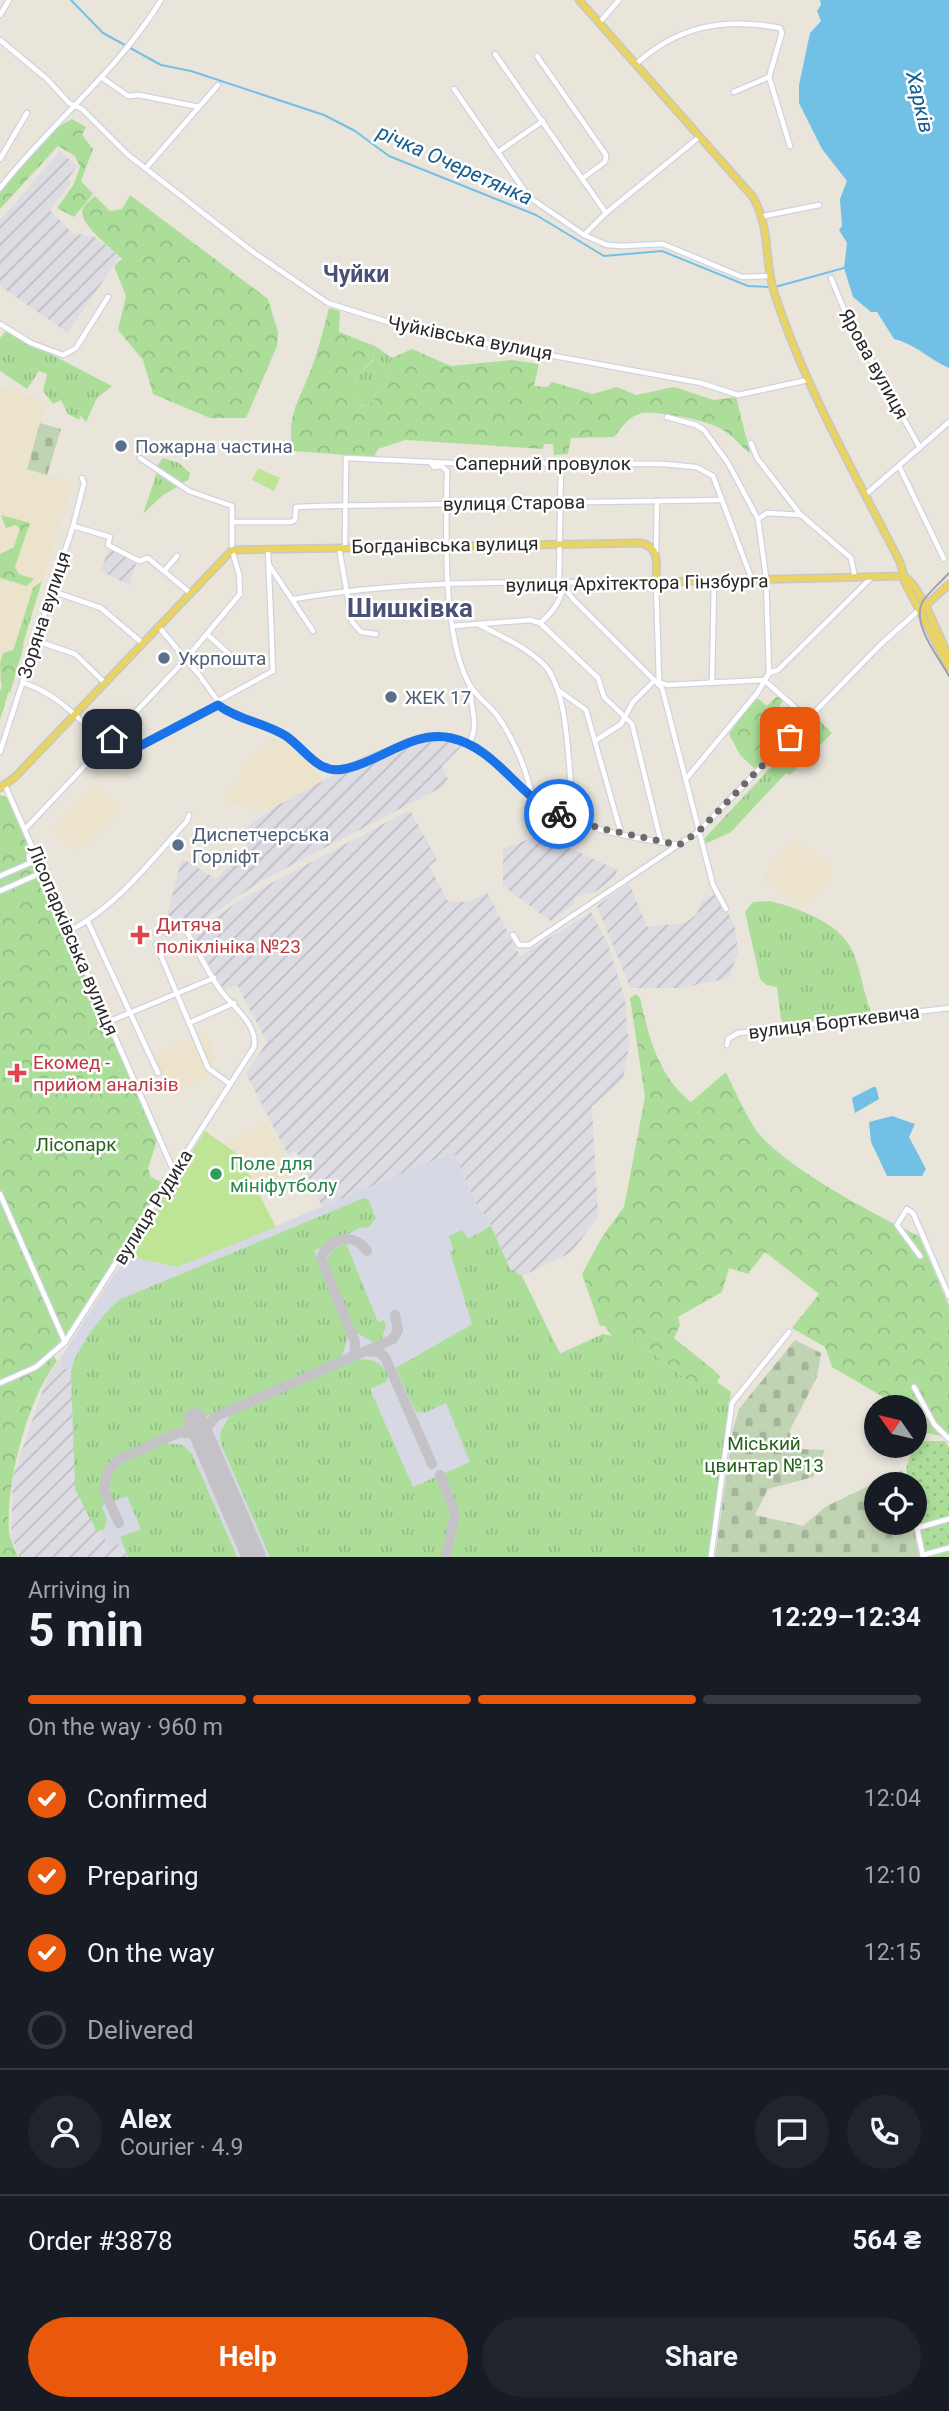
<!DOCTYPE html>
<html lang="en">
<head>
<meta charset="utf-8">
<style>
  :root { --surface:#171b24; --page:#20242c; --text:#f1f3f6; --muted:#9ea1a6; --line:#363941; --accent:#ea580c }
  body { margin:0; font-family:Roboto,sans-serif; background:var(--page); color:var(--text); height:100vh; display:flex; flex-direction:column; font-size:26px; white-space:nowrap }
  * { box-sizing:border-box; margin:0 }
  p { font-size:23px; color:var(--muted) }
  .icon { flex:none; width:38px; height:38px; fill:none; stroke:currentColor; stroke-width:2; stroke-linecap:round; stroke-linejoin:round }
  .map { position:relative; height:1557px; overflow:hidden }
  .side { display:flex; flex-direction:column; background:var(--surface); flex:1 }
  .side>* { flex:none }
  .needle { width:46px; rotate:304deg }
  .fabs { position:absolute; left:864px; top:1395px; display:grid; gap:14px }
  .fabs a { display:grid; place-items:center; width:63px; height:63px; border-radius:50%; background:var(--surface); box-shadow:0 4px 10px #0003; font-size:35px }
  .pin { position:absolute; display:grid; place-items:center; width:60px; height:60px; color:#fff; margin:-30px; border-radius:14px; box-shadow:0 4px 10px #0006 }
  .courier { position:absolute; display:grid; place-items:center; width:70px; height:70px; margin:-35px; border:5px solid #1a73e8; border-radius:50%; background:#fff; color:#222; box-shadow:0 2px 9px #0007 }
  .overview em { font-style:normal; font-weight:700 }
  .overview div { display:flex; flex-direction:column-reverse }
  .overview { display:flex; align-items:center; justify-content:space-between; height:119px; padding:0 28px }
  h1 { font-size:46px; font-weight:700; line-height:52px }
  .bar { display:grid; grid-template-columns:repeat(4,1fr); gap:10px 7px; align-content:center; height:84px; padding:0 28px }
  .bar i { height:9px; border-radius:5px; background:var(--line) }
  .bar .current { background:var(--accent) }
  .bar p { grid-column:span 4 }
  .line { display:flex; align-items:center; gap:18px; padding:0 28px; border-top:2px solid var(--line) }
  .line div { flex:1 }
  .round { display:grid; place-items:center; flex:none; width:74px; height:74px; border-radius:37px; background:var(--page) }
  ol { padding:0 28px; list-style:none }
  li { display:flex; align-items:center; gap:21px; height:77px }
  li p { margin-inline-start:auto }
  li .icon { padding:7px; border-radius:50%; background:var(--accent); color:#fff; stroke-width:4 }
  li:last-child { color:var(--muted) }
  li i { width:38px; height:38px; border:4px solid var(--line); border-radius:50% }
  .action { display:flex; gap:14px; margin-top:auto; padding:14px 28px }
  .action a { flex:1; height:80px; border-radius:42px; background:var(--accent); color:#fff; font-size:28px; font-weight:700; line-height:80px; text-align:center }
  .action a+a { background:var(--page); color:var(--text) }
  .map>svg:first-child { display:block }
  .industrial { fill:url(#industrial-furrows) }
  .education { fill:#ebe3cb }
  .airport { fill:#d6d8e3 }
  .grass { fill:url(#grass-tufts) }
  .forest { fill:url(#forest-crowns) }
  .cemetery { fill:url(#cemetery-stones) }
  .garden { fill:url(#garden-dots) }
  .pitch { fill:#bee596 }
  .water { fill:#73c0e7 }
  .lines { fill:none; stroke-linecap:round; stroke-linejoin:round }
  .stream { stroke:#73c0e7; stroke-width:2 }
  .taxiway { stroke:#c4c2c6; stroke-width:10 }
  .runway { stroke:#c4c2c6; stroke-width:24 }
  .minor-casing { stroke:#d1d2e1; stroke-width:7 }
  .major-casing { stroke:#c7c7c7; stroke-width:9 }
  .minor { stroke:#fff; stroke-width:4.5 }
  .major { stroke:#e9d362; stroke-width:6 }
  .tram { stroke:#9ea0b2; stroke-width:2 }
  .done { stroke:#6d6b67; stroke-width:7; stroke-dasharray:0 12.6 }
  .route { stroke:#1a73e8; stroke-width:9 }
  .service-dot { fill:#5c6f8a; stroke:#fff; stroke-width:2.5 }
  .health-dot { fill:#e0444e; stroke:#fff; stroke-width:2.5 }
  .leisure-dot { fill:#2e9e5b; stroke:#fff; stroke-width:2.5 }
  .labels { text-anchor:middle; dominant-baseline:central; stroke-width:5; stroke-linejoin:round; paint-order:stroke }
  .street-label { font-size:19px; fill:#292929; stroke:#fff }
  .service-label { font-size:19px; fill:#4e5e75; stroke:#fff; text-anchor:start }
  .health-label { font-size:19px; fill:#be3a42; stroke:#fff; text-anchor:start }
  .park-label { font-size:19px; fill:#26611d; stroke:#fff }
  .leisure-label { font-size:19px; fill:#27864d; stroke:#fff; text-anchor:start }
  .water-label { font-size:21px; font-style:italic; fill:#145d91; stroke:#fff }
  .quarter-label { font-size:23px; font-weight:bold; fill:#4c5077; stroke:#fff }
  .district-label { font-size:26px; font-weight:bold; fill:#4c5077; stroke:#fff }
</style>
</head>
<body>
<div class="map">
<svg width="949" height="1557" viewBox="0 0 949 1557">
  <defs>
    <pattern id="industrial-furrows" width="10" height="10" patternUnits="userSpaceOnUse" patternTransform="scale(1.75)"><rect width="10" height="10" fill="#dedce3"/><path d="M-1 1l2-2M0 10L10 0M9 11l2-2" fill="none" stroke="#bebdc3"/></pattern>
    <pattern id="grass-tufts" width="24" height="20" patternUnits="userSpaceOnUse" patternTransform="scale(1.75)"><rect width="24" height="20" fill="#acde9a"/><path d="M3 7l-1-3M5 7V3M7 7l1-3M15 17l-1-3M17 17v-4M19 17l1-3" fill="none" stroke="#94be85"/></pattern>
    <pattern id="forest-crowns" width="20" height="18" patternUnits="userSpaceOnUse" patternTransform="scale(1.75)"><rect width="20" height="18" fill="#acde9a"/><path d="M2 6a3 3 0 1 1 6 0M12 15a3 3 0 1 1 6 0" fill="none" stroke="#94be85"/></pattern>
    <pattern id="cemetery-stones" width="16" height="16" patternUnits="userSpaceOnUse" patternTransform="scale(1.75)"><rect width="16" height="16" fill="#c0d3b3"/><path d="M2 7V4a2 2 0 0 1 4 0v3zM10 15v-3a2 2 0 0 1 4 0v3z" fill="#a5b59a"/></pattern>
    <pattern id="garden-dots" width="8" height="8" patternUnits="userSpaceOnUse" patternTransform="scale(1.75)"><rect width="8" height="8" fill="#acde9a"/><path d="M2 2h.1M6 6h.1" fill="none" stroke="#94be85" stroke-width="1.8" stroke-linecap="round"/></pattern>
  </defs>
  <rect width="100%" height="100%" fill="#eae5db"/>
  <g class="industrial">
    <path d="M60 151 77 166 68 179 71 183 50 210 72 233 93 236 120 256 68 333 0 286V220Z"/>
    <path d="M110 548 136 564 129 585 100 571Z"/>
    <path d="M431 738 454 741 462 746 442 766 448 779 444 786 261 881 186 932 169 938 162 935 182 858 216 879 248 848 241 831 274 807 343 770Z"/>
    <path d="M410 810 437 860 429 866 448 901 468 902 487 892 520 956 591 912 608 944 625 1000 629 1047 623 1079 592 1106 598 1216 572 1252 522 1276 510 1269 486 1215 478 1209 454 1153 323 1208 296 1151 288 1155 246 1074 267 1042 237 985 224 990 193 938 196 931 245 897Z"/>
    <path d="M542 834 617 870 615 877 595 892 576 897 573 905 551 921 503 886V849Z"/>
    <path d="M629 883 647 927 685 923 697 914 702 901 718 893 735 927 738 952 729 978 681 988H630L597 906Z"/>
    <path d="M60 1359 64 1368 91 1373 81 1487 109 1548 161 1526 175 1557H19L11 1536 13 1476 49 1372Z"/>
  </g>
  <g class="education">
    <path d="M0 387 47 402 27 468 72 483 0 721Z"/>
    <path d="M273 739 287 742 324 780 271 809 254 810 229 802 224 795 237 781 243 771 241 769Z"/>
    <path d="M95 786 122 808 88 845 75 851 53 831Z"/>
    <path d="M795 839 833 867 830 879 822 890H817L802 906 762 878Z"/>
    <path d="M206 1031 216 1060 208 1077 171 1094 153 1055Z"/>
    <path d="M267 1122 293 1173 258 1191 239 1155 225 1143Z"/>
  </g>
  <path class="airport" d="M454 1152 478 1209 486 1215 510 1269 522 1276 560 1353 603 1334 670 1557H176L160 1526 109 1548 81 1487 91 1373 64 1368 60 1359 126 1256 177 1267Z"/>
  <g class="grass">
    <path d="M6 331 112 386 97 398 86 422 80 415 79 420 68 414 61 400 53 404 43 391 47 374 39 371 27 389 0 371V338Z"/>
    <path d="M375 346 392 358 388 381 375 394 374 401 365 407 354 400C350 381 360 373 373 361Z"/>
    <path d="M163 458 179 463 190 473 189 479 181 484 156 467Z"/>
    <path d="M157 472 177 487 163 495 143 514Z"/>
    <path d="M42 581 0 720V692L33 588Z"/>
    <path d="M817 718 832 733 790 775 786 773 731 832 703 845 702 841Z"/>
    <path d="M770 901C797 908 839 922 852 950 861 969 863 992 871 1012L786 1024 781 1020 777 987 766 985 760 979 745 912 753 902Z"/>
    <path d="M364 1198 368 1199 376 1218 368 1228 362 1227 314 1251 348 1336 342 1357 116 1456C101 1469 97 1486 105 1504L102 1506 107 1520 104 1529 97 1532 75 1489 71 1373C73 1353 104 1310 121 1299Z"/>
    <path d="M491 1226 510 1269 522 1276 560 1354 603 1334 637 1341 697 1388 715 1371 720 1377 717 1382 731 1392 708 1557H270L221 1444 220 1433 230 1415 357 1360C370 1358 382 1362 388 1374L386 1382 370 1389 413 1487 470 1462 446 1403 424 1413 415 1411 396 1368 472 1324 450 1252 453 1249 449 1236 462 1230 468 1239Z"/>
    <path d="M346 1243 378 1322 384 1320 386 1325 382 1339 375 1343 355 1332 325 1263 332 1250Z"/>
    <path d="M165 1443 183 1445 192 1454 237 1557H128L120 1537 141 1529 127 1496 114 1501C96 1464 139 1454 165 1443Z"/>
  </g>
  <g class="forest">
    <path d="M72 119 86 127 82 135 93 149 81 181 93 194 74 217 57 208 74 184 80 167 75 156 58 146 0 209V192L54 129Z"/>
    <path d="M130 195 268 299 278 332 277 346 246 418H210L153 394 143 360 118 330 126 296 114 266 122 259C113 249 76 223 83 208 85 204 91 199 95 196L110 211 122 209Z"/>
    <path d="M329 308 340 311 339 332 375 346 373 360C360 373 350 381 354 400L364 407 374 401 375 394 388 381 392 358 412 349 451 366 512 360 539 364 534 386 547 387 552 382 593 394 617 387 636 395 674 387 714 400 736 397 750 453C741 447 735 438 726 432 713 421 659 411 642 413 630 415 621 428 614 437L571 438 568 454 554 455 553 444H544L543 449 405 440 378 449 374 457 293 451C285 412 303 396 314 361 320 344 324 326 329 308Z"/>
    <path d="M1 515 30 523 15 567 19 574 34 579 27 586 0 578V554L14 547 20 529 16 525 6 528Z"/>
    <path d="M19 645H24L10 693 1 683 0 664 3 653 16 649Z"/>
    <path d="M778 695 783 700 777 710 797 728 756 770 740 755 729 734 754 699H759L767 706Z"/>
    <path d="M0 795 9 798 157 1140 148 1169 151 1177 161 1182 168 1179 66 1339 52 1353 57 1361C27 1400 6 1482 9 1531 10 1540 15 1549 18 1557H0Z"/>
    <path d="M636 994 640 998C649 1037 658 1076 691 1102L726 1072C735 1091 744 1112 756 1130 782 1166 877 1216 919 1236L949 1306V1438L915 1430V1407H886L885 1398 832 1367 825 1347 792 1328 819 1294 765 1252 748 1274 729 1268 722 1292 678 1317 680 1325 674 1338 715 1371 697 1388 637 1341 613 1338 605 1326H600L582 1274 602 1237 624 1207 645 1097 630 998Z"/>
  </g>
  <g class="cemetery">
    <path d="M40 423 61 429 47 475 27 469Z"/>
    <path d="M795 1340 821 1353 817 1377 789 1432 799 1449 825 1450 813 1477 768 1489 755 1515 803 1526 825 1507 902 1470 905 1484H877V1522L913 1523 919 1557H715L733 1429 739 1409Z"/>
  </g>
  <path class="garden" d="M915 1441H945L949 1447V1557H923L915 1518V1484H909L906 1469Z"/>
  <g class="pitch">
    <path d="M258 468 280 478 274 491 252 480Z"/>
    <path d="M205 1131 239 1155 276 1227 177 1267 126 1256Z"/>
  </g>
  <g class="water">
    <path d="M820 0H949V368C929 359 915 344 894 339L877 312H871L853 297 844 268 847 243 839 230 842 226 840 199 847 181 822 149 799 103V85L810 33 821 21 817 11 821 5Z"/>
    <path d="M873 1087H876L879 1099 855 1113 852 1098Z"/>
    <path d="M892 1116 915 1124 909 1137 926 1169 922 1176H887L871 1142 869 1122Z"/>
  </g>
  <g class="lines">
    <g class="stream">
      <path d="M71 0 103 33 161 65 191 71 324 115 355 131 389 156 536 215 604 256 662 251 748 286 769 287"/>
      <path d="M775 287 844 268"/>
    </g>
    <g class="taxiway">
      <path d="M368 1351 378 1352 385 1357 432 1464"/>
      <path d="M350 1358 355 1353V1342L321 1259C328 1238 354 1231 367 1251"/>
      <path d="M205 1444 206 1429 215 1417 393 1339 398 1330 395 1315"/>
      <path d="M440 1475 455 1514 446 1557"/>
      <path d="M119 1523 104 1490 107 1473 118 1460 180 1432 194 1434 205 1444"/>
    </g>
    <path class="runway" d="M195 1420 254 1557"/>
    <defs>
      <g id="minor">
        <path d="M0 15 9 0"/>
        <path d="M599 23 619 0"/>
        <path d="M0 40 47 79 69 103 82 109 127 154 253 252 328 303 413 330 701 383 738 395 808 380"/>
        <path d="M495 54 606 213"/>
        <path d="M537 56 606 155 605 162 583 178"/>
        <path d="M636 64C678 26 724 17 780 28L782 33 769 77 790 146"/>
        <path d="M101 77 128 96 139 95 199 107"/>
        <path d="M454 89 529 197 584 235 607 245 621 246 663 244 742 277 770 276"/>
        <path d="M734 92 769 77"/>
        <path d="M498 152 543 121"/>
        <path d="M0 159 27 113"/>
        <path d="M146 168 218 85"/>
        <path d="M0 188C51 123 118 71 161 0"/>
        <path d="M764 216 819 205"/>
        <path d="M584 235 606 213 698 138"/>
        <path d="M831 278 848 319 920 448"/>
        <path d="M0 324 31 343 63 355 76 348 108 297"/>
        <path d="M667 417 696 425 704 430 728 463 758 519 766 577 769 673"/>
        <path d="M751 443 757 458 800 514"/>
        <path d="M430 462 434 467 441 466 447 471C446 529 442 631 468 682 475 696 487 703 496 714 513 737 527 770 532 797"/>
        <path d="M561 464 559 580 573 599 662 688 713 885 726 909"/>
        <path d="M899 466 944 559"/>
        <path d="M865 495 949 422"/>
        <path d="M758 519 767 513 801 515 851 558 855 578"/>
        <path d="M234 522H291L295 520 296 507 321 506 722 500"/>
        <path d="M73 526 110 537 108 545 139 561 148 558 189 592"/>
        <path d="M345 546 346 458 451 463 663 464 696 467 713 476 752 580"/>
        <path d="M339 548 352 622 361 632 376 634"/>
        <path d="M656 552 657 501"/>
        <path d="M269 565 313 631"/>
        <path d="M165 570 177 556"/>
        <path d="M52 591 101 608 141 642"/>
        <path d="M294 599C412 578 537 583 656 582L659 682 667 685 764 680 808 719"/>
        <path d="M540 623C552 613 562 601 563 584"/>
        <path d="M478 624C500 636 529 648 546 667 571 697 568 780 574 819"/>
        <path d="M158 626 200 676"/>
        <path d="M453 626 530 620 540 623 598 678 604 697 632 724 661 842"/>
        <path d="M208 635 230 655"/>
        <path d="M37 641 75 654 104 682"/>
        <path d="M202 679 218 701"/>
        <path d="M24 683C58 694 81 721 107 745"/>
        <path d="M712 683 714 582"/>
        <path d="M558 690 586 710 621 833"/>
        <path d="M218 705C238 720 263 723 284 735 310 748 309 769 344 769 395 748 445 716 493 760 510 776 525 795 545 807 580 829 638 839 679 845"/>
        <path d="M112 739 128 749 138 747 212 709 218 705V701L273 671 268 549"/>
        <path d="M595 741 621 724 633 702 655 680"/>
        <path d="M469 743C480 725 470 707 470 687"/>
        <path d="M0 752 73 526 84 483 82 478"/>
        <path d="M686 779 758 692 769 673 778 670 870 579"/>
        <path d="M5 785 174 1172"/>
        <path d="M25 829 185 660 240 594 239 574 232 550V506L189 491 140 458"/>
        <path d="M0 876 30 863 29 856 35 853"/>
        <path d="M0 891 43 872"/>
        <path d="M88 922 158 1073"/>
        <path d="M69 931C116 908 152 859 187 821L189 815"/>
        <path d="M513 935 519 945H529L699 831 880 645 919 610"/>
        <path d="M156 944 208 1068 230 1084"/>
        <path d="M108 1022 214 978"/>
        <path d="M189 1023 234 1003"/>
        <path d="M727 1045 728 1039 738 1033 949 1008"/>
        <path d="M0 1194 65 1342"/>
        <path d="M920 1256 897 1225 907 1209 913 1213 949 1296"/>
        <path d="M0 1383 36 1367 65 1342 254 1047C258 1024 233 1007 221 991 208 973 198 951 187 932"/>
        <path d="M914 1387 934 1424 949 1439"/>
        <path d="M915 1518 923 1557"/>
        <path d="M917 1528 949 1519"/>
        <path d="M923 1555 949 1548"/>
        <path d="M711 1557 732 1403 789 1332"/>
      </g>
      <g id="major">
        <path d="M579 0 753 197C772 231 763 261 775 295 806 389 855 474 900 562L906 582"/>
        <path d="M904 581 949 667"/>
        <path d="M922 609 949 584"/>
        <path d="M0 788 15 777 232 550 641 543C661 547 656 566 656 582L903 576C920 583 939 638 949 656"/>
      </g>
    </defs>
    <use href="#minor" class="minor-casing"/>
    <use href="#major" class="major-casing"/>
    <use href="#minor" class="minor"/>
    <use href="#major" class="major"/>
    <path class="tram" d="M949 573C941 582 930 591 923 601 910 623 939 657 949 676"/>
  </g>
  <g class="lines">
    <path class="done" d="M559 814 599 828 679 845 699 831 790 737"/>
    <path class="route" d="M112 739 128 749 138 747 218 705C238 720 266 723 286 736 305 749 318 775 344 769 379 763 413 729 451 738 497 748 517 796 559 814"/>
  </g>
  <g class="service-dot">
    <circle cx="121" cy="446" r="7"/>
    <circle cx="164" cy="658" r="7"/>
    <circle cx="391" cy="697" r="7"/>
    <circle cx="178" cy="845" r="7"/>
  </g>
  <g class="health-dot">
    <path d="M136.5 924.5h7v7h7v7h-7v7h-7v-7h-7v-7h7z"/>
    <path d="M13.5 1062.5h7v7h7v7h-7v7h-7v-7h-7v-7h7z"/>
  </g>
  <circle class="leisure-dot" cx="216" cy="1174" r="7"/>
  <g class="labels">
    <g class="street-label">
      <text transform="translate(470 338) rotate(11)">Чуйківська вулиця</text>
      <text transform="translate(874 364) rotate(61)">Ярова вулиця</text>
      <text x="543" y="463">Саперний провулок</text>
      <text transform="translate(514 503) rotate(-1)">вулиця Старова</text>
      <text transform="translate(445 545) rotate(-1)">Богданівська вулиця</text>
      <text transform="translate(637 583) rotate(-1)">вулиця Архітектора Гінзбурга</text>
      <text transform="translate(44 615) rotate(-72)">Зоряна вулиця</text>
      <text transform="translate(73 940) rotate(67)">Лісопарківська вулиця</text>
      <text transform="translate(834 1022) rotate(-7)">вулиця Борткевича</text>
      <text transform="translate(153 1207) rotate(-58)">вулиця Рудика</text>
    </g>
    <g class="service-label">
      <text x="135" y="446">Пожарна частина</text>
      <text x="178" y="658">Укрпошта</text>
      <text x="405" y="697">ЖЕК 17</text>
      <text x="192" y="834">Диспетчерська<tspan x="192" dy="22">Горліфт</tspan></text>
    </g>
    <g class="health-label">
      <text x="156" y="924">Дитяча<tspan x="156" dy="22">поліклініка №23</tspan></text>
      <text x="33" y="1062">Екомед -<tspan x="33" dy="22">прийом аналізів</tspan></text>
    </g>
    <g class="park-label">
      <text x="76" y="1144">Лісопарк</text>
      <text x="764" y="1443">Міський<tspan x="764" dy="22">цвинтар №13</tspan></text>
    </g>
    <g class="leisure-label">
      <text x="230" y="1163">Поле для<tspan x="230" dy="22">мініфутболу</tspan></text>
    </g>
    <g class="water-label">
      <text transform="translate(920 102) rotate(77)">Харків</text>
      <text transform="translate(455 165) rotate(24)">річка Очеретянка</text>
    </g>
    <g class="quarter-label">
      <text x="356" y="274">Чуйки</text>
    </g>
    <g class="district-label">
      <text x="410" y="608">Шишківка</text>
    </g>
  </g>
</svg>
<div class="fabs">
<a><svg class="needle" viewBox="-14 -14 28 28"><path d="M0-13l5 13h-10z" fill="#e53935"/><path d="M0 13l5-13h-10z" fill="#9ea1a6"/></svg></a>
<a><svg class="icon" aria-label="locate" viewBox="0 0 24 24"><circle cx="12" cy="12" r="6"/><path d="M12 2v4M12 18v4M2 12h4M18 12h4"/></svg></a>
</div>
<div class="pin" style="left:790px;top:737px;background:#ea580c"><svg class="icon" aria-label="bag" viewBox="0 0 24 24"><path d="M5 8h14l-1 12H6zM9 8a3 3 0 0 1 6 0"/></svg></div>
<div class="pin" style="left:112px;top:739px;background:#1f2937"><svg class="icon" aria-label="home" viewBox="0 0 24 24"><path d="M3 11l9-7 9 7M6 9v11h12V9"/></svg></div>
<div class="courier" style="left:559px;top:814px"><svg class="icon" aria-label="bike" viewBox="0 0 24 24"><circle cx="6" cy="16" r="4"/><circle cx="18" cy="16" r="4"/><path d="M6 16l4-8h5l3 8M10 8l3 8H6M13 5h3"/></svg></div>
</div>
<section class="side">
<div class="overview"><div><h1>5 min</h1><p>Arriving in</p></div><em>12:29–12:34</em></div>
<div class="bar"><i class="current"></i><i class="current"></i><i class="current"></i><i></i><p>On the way · 960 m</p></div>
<ol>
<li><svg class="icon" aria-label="check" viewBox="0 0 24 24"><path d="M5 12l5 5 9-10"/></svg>Confirmed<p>12:04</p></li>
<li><svg class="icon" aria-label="check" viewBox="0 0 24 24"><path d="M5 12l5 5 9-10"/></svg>Preparing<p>12:10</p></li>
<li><svg class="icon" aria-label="check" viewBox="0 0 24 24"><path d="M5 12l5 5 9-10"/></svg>On the way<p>12:15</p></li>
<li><i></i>Delivered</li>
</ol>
<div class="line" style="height:126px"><a class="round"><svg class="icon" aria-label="person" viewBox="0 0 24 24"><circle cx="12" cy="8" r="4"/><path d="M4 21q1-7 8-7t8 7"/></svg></a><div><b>Alex</b><p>Courier · 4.9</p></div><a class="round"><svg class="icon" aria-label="chat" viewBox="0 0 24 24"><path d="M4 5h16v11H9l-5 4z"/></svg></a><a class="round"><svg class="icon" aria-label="phone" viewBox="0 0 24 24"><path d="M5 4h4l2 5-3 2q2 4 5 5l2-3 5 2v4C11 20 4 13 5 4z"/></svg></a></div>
<div class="line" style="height:91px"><div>Order #3878</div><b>564 ₴</b></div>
<div class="action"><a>Help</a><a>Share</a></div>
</section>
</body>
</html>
